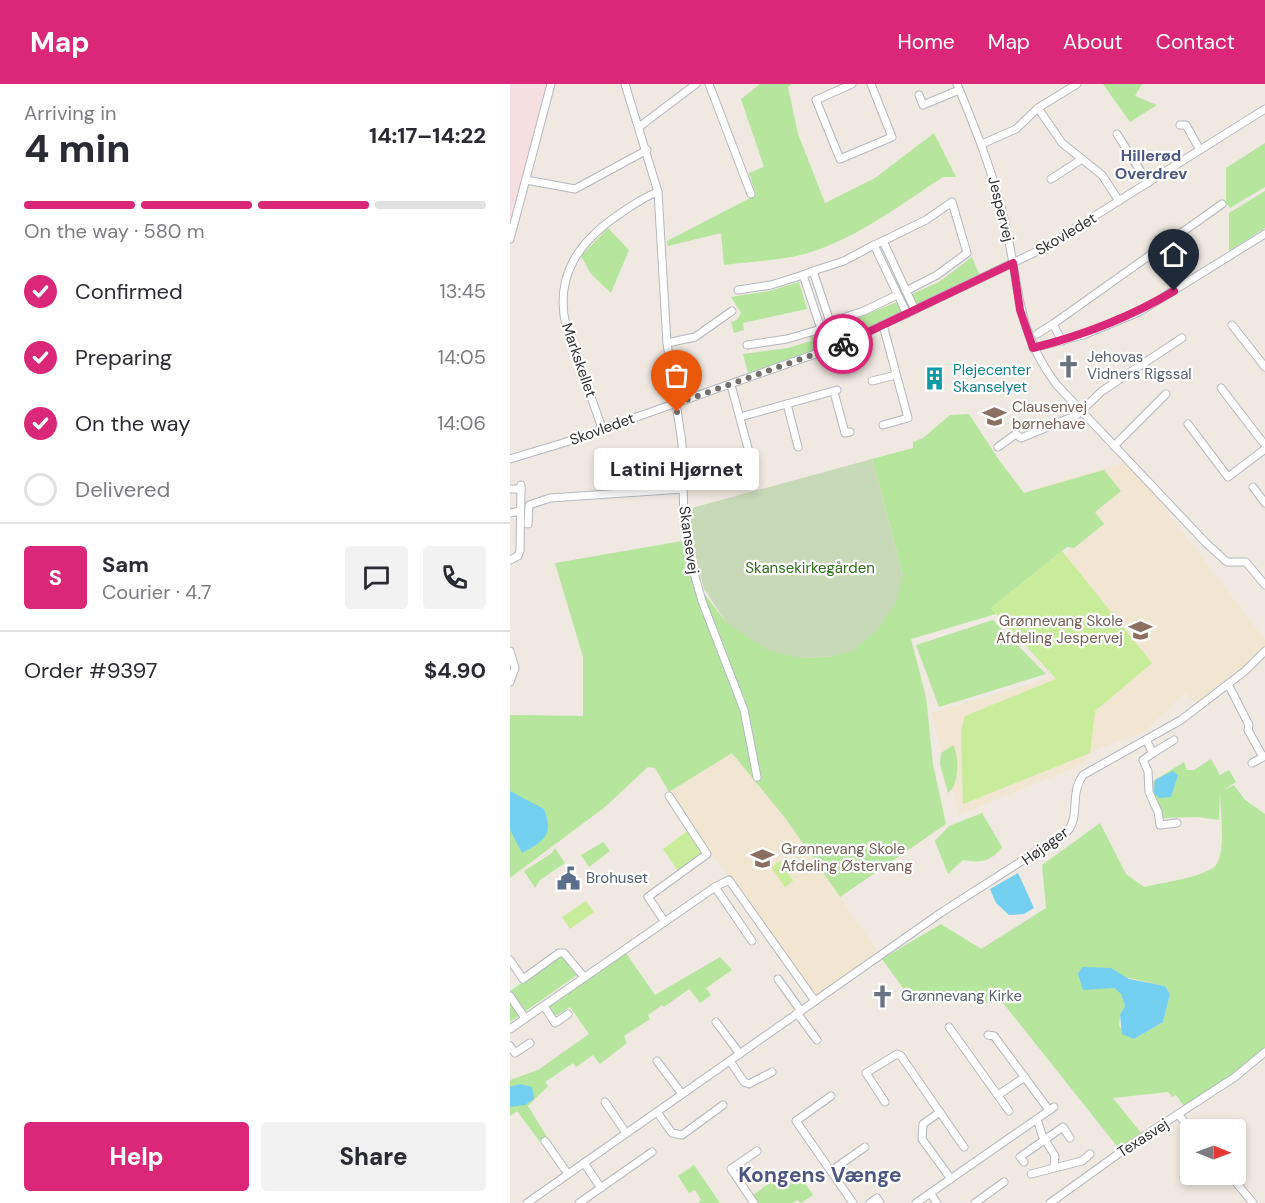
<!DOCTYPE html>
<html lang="en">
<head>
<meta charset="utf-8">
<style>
  :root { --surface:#fff; --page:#f2f2f3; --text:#2b2b33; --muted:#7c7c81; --line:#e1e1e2; --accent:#db2777 }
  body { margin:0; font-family:"DM Sans",sans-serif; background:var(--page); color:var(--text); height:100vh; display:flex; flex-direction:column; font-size:22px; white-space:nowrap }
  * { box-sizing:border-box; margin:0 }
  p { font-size:20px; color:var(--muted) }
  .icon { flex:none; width:33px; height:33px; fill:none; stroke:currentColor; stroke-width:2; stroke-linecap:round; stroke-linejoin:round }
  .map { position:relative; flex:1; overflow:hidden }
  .side { display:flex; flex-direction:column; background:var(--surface); width:510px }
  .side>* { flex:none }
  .needle { width:39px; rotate:91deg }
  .fabs { position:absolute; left:670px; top:1035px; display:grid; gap:12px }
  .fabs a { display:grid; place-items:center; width:66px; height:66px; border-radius:6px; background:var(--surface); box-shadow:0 3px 9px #0003; font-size:30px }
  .pin { position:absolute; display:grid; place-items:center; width:51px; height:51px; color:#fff; margin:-62px -26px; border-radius:50% 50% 50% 0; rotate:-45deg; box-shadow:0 0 6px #0007 }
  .pin .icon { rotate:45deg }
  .courier { position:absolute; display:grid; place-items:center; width:60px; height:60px; margin:-30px; border:4px solid #db2777; border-radius:50%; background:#fff; color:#222; box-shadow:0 2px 8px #0007 }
  .bubble { position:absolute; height:42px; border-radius:6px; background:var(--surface); box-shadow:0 3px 9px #0003; font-size:20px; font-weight:800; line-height:42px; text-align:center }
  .summary em { font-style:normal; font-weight:800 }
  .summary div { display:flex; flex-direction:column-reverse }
  .summary { display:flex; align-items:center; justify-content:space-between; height:102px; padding:0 24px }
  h1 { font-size:39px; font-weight:800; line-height:45px }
  .bar { display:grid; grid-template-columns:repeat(4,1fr); gap:9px 6px; align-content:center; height:72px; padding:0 24px }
  .bar i { height:8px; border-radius:4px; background:var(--line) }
  .bar .active { background:var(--accent) }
  .bar p { grid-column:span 4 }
  .line { display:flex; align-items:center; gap:15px; padding:0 24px; border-top:2px solid var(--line) }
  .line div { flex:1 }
  .round { display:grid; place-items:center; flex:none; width:63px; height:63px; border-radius:6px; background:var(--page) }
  ol { padding:0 24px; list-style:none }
  li { display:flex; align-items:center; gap:18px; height:66px }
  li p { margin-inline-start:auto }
  li .icon { padding:6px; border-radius:50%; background:var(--accent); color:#fff; stroke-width:4 }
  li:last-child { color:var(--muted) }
  li i { width:33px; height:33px; border:3px solid var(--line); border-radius:50% }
  .button { display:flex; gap:12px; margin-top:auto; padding:12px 24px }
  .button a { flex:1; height:69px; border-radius:6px; background:var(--accent); color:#fff; font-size:24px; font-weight:800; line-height:69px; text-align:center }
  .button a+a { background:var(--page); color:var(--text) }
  header { display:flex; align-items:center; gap:36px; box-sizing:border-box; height:84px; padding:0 30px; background:var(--accent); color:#fff }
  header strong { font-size:28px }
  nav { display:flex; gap:33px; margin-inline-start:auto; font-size:21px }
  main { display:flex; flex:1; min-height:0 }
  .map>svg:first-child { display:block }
  .education { fill:#f0e6d1 }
  .medical { fill:#f5dfe0 }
  .green { fill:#b6e59e; fill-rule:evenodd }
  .cemetery { fill:#c8d9b8 }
  .pitch { fill:#c9ec9a }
  .water { fill:#75cff0 }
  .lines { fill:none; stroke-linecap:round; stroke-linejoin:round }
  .minor-casing { stroke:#b4b7c1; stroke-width:9 }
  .minor { stroke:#fff; stroke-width:7 }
  .done { stroke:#726f6d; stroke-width:6; stroke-dasharray:0 10.8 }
  .route { stroke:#db2777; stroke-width:8 }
  .labels { text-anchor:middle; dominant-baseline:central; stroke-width:4.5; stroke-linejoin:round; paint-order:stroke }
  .street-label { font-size:15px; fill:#2e2e2e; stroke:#fff }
  .worship-label { font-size:15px; fill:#5b616d; stroke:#fff; text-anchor:start }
  .culture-label { font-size:15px; fill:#0d838f; stroke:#fff; text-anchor:start }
  .education-label { font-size:15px; fill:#785e54; stroke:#fff; text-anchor:start }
  .park-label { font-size:15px; fill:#2c6e1b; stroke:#fff }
  .service-label { font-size:15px; fill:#4e5e75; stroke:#fff; text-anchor:start }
  .neighbourhood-label { font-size:16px; font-weight:bold; fill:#4d5680; stroke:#fff }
  .district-label { font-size:21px; font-weight:bold; fill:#4d5680; stroke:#fff }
</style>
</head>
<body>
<header>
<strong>Map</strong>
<nav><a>Home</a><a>Map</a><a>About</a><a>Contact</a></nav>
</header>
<main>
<section class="side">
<div class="summary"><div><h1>4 min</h1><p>Arriving in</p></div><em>14:17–14:22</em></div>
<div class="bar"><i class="active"></i><i class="active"></i><i class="active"></i><i></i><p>On the way · 580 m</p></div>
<ol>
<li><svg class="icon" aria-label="check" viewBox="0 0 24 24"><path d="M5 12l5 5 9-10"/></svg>Confirmed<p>13:45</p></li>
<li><svg class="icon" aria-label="check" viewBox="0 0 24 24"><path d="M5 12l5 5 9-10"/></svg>Preparing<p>14:05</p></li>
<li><svg class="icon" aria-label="check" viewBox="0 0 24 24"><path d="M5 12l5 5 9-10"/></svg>On the way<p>14:06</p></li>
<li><i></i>Delivered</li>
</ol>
<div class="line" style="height:108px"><b class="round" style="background:var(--accent);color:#fff">S</b><div><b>Sam</b><p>Courier · 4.7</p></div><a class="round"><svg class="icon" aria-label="chat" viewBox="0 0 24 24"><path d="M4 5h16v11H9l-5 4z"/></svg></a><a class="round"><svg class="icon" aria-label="phone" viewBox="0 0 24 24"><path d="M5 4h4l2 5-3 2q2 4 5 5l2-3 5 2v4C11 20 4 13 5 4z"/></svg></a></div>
<div class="line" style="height:78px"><div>Order #9397</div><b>$4.90</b></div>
<div class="button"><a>Help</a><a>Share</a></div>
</section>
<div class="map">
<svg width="755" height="1119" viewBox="0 0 755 1119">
  <rect width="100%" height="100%" fill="#efe9e1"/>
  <g class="education">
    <path d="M616 378 631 394 755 556V563L749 572 687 622 676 608 634 648 582 667 573 680 449 731 421 629 550 591 492 516 564 463 520 406Z"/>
    <path d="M222 669 276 735 372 874 307 919 159 708Z"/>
  </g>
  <path class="medical" d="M0 0H38L0 144Z"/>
  <g class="green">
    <path d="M250 0H282L278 3 288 50 315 119 365 94 424 49 446 93H433C391 120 349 153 301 168 273 177 242 177 214 181L211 149 158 162 157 157 246 111 239 89 254 83 231 15Z"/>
    <path d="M593 0H632L625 12 647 21 620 38Z"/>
    <path d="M755 59V103L720 124 716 119V84Z"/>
    <path d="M755 107V144L719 167V129Z"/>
    <path d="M98 144 119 166 101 209 81 190 71 172Z"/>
    <path d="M462 173 469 190 407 220 402 210 429 198Z"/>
    <path d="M289 198 297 225 233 239 234 246 224 249 221 238 227 236 231 229 221 213 259 207Z"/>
    <path d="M387 218 392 227 330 256 326 243Z"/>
    <path d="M309 248 313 263 238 289 233 270 278 264 301 257 299 251Z"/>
    <path d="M459 330 489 376 514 409 594 386 611 407 585 428 594 440 564 464 557 463 481 524 486 530 401 555 416 613 423 680 436 740 330 813 276 735 222 669 159 708 145 684 138 683 95 723 0 794V631L73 632V573L45 479 172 457 179 490 216 538 292 574 322 572 393 491 362 375 403 364V358L413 354 440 331Z"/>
    <path d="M483 536 536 590 429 623 406 561Z"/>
    <path d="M443 661C449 672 450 700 438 709L430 680 431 669Z"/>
    <path d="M701 675 710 691 719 686 726 698 712 707 724 701 735 716 755 730V971L674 1022 666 1011 662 1013 658 1008 603 1014 632 1050 610 1066 489 914 474 920 456 912 403 918 372 875 431 840 471 865 536 824 532 781 590 739 616 790 634 803C651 799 694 793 705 782 717 769 710 725 710 708L709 736 688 733 651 734 640 707V699L674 678 677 686H684ZM610 892 655 902 660 910 653 938 624 955 609 942 610 931 615 922 611 910 604 904Z"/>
    <path d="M472 729 492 763C481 778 470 779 453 776L438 790 425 757 439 742Z"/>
    <path d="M93 758 100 767 79 783 71 771Z"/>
    <path d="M45 764 55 779 30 796 25 804 14 787 42 769Z"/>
    <path d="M116 869 145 911 210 873 222 886 196 904 201 911 190 919 179 905 154 923 152 921 138 931 140 935 114 952 117 959 90 980 83 971 66 983 63 979 35 998 38 1002 18 1022 37 1053 30 1058 7 1027 0 1032V996L28 986 79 950 60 923 44 933 38 924Z"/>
    <path d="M52 871 67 891 0 938V907Z"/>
    <path d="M184 1081 210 1119H188L191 1116 185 1106 179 1109 168 1092Z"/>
    <path d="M289 1090 303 1111 291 1119 287 1116 283 1119H248L243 1111 262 1097 268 1105Z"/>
  </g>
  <path class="cemetery" d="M362 375 393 491 385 521 369 544 343 567 322 572 292 574 257 566 216 538 194 505 182 460 178 425Z"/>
  <g class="pitch">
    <path d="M552 467 642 579 585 627 580 669 453 720 451 647 455 632 546 595 481 524Z"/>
    <path d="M179 746 195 768 168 787 153 765Z"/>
    <path d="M270 777 283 797 275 803 261 783Z"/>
    <path d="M76 817 84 828 60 845 52 833Z"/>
  </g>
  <g class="water">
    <path d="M663 687 668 691 661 713 649 714 644 709 645 696Z"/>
    <path d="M0 707 34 725C44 751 34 757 12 769L0 746Z"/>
    <path d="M508 789 524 824 514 830 499 831 486 819 480 805Z"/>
    <path d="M572 883 601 884 619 895 655 902 660 910 653 938 624 955 612 950 610 931 615 922 611 910 604 904 573 906 568 890Z"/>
    <path d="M10 1000 22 1003 24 1015 15 1021 0 1023V1003Z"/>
  </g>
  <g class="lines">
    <defs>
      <g id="minor">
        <path d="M115 0 148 108 157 259 172 359 174 439 180 475 192 517 234 626 247 693"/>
        <path d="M199 0 241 110"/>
        <path d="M342 0 306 16 330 75 382 53 361 0"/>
        <path d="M447 0C466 46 484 91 495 139 510 202 505 245 546 300L696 459 717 478H736L755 501"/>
        <path d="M409 11 413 21 449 6"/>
        <path d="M528 24 552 59 592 91 609 117"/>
        <path d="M670 41H676L690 66"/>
        <path d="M129 43 186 0"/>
        <path d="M607 50 638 99"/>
        <path d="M472 60 506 45 528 24 567 0"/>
        <path d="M541 95 572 75"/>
        <path d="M16 96 65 105 137 66"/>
        <path d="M0 155 41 0"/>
        <path d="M373 157 416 136 442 118 457 169 427 191 396 207"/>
        <path d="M303 187 334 177 364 161"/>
        <path d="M228 206 261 201 293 191"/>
        <path d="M397 230 364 161 373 157 405 226"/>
        <path d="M320 238 354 227 387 211"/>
        <path d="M373 241 398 334 373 341"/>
        <path d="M722 241 755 283"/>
        <path d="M527 250 543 240"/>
        <path d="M552 257 543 240 712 120"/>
        <path d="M157 259 185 253 222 227"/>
        <path d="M237 261 277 255 311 245"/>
        <path d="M523 264 573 251 629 228 755 150"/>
        <path d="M318 266 293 191 303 187 328 262"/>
        <path d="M362 297 386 291"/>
        <path d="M221 301 242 379"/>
        <path d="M711 304 755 361"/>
        <path d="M324 308 335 349 340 348"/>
        <path d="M277 320 288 363"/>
        <path d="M230 333 327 306"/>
        <path d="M678 340 718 393 755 365"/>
        <path d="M92 344 56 242C44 191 70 156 111 129 123 121 135 112 148 108"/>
        <path d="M604 362 656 310"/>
        <path d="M488 363 506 350 511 354 567 331 592 307 672 254"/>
        <path d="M0 375 53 359 328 262 532 165 755 25"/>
        <path d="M743 403 755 419"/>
        <path d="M0 405H11"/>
        <path d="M0 429 10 427"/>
        <path d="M18 440 19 421 40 414 173 405"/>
        <path d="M0 476 8 472 10 467 11 401"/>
        <path d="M0 567 5 584 0 598"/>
        <path d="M718 600 739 641 738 646 753 673"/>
        <path d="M636 656 643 669 664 656"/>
        <path d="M643 669 633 676 638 687 639 708 648 728 650 741 667 739"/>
        <path d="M742 679 755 672"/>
        <path d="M205 803 242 857"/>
        <path d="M155 838 138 813 197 770 159 712"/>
        <path d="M0 876 13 895 49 869H54L74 893"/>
        <path d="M268 895 291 927"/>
        <path d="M0 912 15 934"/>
        <path d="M34 922 45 939 58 930"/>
        <path d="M287 929 307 956"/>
        <path d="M206 938 230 970"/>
        <path d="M439 943 499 1027"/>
        <path d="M0 945 205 803 219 796 305 917"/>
        <path d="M478 951 484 952 539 1026"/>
        <path d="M0 962 5 969 20 959"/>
        <path d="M147 977 172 1010"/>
        <path d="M220 977 234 998 239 1000 262 988"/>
        <path d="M488 1011 515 993"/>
        <path d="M321 1012 286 1037 343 1119"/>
        <path d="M95 1018 116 1049"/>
        <path d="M375 1018 356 989 387 970 391 972 454 1063"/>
        <path d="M147 1028 162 1049 172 1051 213 1021"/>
        <path d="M430 1028 413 1040 412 1055 441 1095"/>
        <path d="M668 1030 681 1046"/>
        <path d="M527 1035 532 1051 545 1072 544 1082"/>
        <path d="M35 1057 58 1090"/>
        <path d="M514 1078 510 1073 553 1043 560 1054"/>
        <path d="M74 1079 91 1104"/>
        <path d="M321 1087 355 1063"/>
        <path d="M521 1090 572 1077 580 1070"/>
        <path d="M719 1090 743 1119"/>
        <path d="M420 1109 427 1119"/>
        <path d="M17 1119 432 828 557 748C571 731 559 711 573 691L671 636 735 587 755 567"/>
        <path d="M69 1119 142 1068"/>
        <path d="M244 1119 221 1085 247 1067"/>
        <path d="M360 1119 367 1114 370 1119"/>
        <path d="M406 1119 544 1023"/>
        <path d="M465 1119 494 1098"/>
        <path d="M540 1119 622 1060 725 993 755 968"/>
      </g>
    </defs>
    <use href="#minor" class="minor-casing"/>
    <use href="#minor" class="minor"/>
  </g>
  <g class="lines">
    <path class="done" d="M167 328 165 320 333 260"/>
    <path class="route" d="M333 260 503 179 510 226 523 264C574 251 619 234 664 207"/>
  </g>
  <defs>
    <symbol id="church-bare" viewBox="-9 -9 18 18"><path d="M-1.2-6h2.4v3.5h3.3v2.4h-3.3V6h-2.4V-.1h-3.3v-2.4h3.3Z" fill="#6b7280" stroke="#fff" stroke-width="2.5" paint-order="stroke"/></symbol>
    <symbol id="building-bare" viewBox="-9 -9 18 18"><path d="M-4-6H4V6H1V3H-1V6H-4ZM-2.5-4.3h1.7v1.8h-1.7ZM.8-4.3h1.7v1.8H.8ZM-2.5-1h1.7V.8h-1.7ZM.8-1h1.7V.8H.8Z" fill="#0f9aa8" stroke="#fff" stroke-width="2.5" paint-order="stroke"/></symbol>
    <symbol id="school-bare" viewBox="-9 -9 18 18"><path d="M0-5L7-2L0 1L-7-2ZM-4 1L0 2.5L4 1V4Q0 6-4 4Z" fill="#8d6e63" stroke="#fff" stroke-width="2.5" paint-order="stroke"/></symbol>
    <symbol id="civic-bare" viewBox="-9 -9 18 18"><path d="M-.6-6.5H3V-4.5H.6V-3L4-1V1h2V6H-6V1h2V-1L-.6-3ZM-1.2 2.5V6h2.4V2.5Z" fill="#5c6f8a" stroke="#fff" stroke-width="2.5" paint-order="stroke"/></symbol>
  </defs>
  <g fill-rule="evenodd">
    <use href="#church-bare" x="542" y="266" width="33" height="33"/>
    <use href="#building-bare" x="408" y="278" width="33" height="33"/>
    <use href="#school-bare" x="468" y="316" width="33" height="33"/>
    <use href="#school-bare" x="614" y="530" width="33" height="33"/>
    <use href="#school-bare" x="236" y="758" width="33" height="33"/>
    <use href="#civic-bare" x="42" y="778" width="33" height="33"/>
    <use href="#church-bare" x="356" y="896" width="33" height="33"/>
  </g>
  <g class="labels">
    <g class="street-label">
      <text transform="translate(491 125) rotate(76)">Jespervej</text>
      <text transform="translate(556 150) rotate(-31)">Skovledet</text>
      <text transform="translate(69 276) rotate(71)">Markskellet</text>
      <text transform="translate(92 345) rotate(-20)">Skovledet</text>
      <text transform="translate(179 456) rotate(82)">Skansevej</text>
      <text transform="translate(535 762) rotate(-36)">Højager</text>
      <text transform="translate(633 1054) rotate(-33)">Texasvej</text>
    </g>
    <g class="worship-label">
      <text x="577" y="273">Jehovas<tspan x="577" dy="17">Vidners Rigssal</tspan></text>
      <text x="391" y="912">Grønnevang Kirke</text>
    </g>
    <g class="culture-label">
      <text x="443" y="286">Plejecenter<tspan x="443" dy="17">Skanselyet</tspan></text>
    </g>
    <g class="education-label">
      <text x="502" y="323">Clausenvej<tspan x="502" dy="17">børnehave</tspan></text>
      <text x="613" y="537" text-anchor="end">Grønnevang Skole<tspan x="613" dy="17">Afdeling Jespervej</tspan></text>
      <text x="271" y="765">Grønnevang Skole<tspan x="271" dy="17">Afdeling Østervang</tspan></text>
    </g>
    <g class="park-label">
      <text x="300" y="484">Skansekirkegården</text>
    </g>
    <g class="service-label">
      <text x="76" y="794">Brohuset</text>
    </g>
    <g class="neighbourhood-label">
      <text x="641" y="71">Hillerød<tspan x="641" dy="18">Overdrev</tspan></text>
    </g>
    <g class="district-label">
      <text x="310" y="1091">Kongens Vænge</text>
    </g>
  </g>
</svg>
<div class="fabs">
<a><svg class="needle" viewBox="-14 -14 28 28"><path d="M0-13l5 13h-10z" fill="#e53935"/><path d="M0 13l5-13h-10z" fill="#7c7c81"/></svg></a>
</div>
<div class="pin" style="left:167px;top:328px;background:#ea580c"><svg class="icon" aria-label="bag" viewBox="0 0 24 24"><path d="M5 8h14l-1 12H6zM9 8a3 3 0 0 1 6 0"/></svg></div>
<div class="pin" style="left:664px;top:207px;background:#1f2937"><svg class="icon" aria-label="home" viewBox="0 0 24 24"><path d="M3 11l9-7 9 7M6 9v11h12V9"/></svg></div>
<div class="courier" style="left:333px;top:260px"><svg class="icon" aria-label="bike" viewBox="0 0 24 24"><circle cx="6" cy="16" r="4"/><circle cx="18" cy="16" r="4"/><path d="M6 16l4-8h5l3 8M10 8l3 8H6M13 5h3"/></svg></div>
<div class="bubble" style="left:84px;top:364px;width:165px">Latini Hjørnet</div>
</div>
</main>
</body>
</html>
